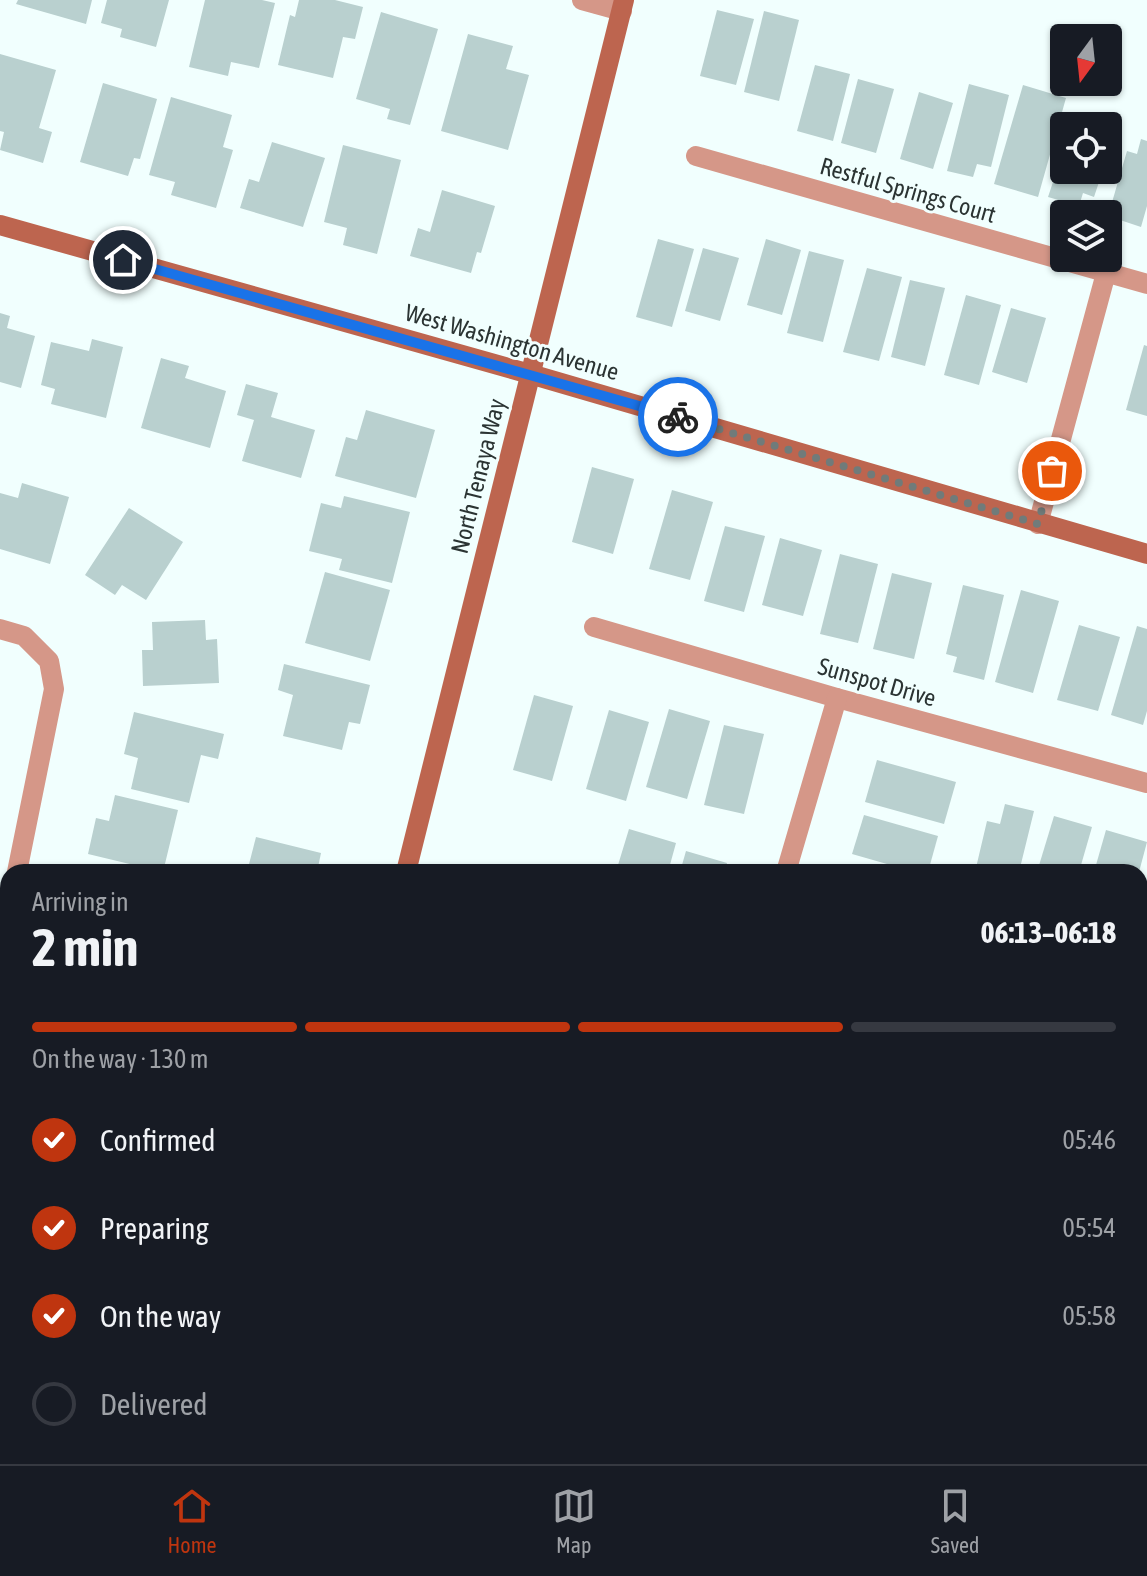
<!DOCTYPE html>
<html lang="en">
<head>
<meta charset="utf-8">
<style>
  :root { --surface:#171b24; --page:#242831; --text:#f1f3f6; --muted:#9ea1a6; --line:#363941; --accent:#bf350f }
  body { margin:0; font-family:"Asap Condensed",sans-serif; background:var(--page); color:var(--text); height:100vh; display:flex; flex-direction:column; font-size:30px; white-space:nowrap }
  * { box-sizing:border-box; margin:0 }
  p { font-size:26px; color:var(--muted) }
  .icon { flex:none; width:44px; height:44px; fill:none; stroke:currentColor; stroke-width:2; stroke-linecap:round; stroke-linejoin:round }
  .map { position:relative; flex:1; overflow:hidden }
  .details { position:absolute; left:0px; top:864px; width:1148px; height:600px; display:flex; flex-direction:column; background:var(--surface); border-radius:24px 24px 0 0; box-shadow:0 2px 6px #0004 }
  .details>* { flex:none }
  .needle { width:52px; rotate:195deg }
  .tools { position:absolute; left:1050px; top:24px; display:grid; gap:16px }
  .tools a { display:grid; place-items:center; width:72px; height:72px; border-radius:8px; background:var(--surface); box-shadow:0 2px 6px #0004; font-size:40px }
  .pin { position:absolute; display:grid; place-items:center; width:68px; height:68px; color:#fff; margin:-34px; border:4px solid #fff; border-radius:50%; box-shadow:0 2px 8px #0007 }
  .courier { position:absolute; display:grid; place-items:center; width:80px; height:80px; margin:-40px; border:6px solid #1a73e8; border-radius:50%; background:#fff; color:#222; box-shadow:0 2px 10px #0007 }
  .overview em { font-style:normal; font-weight:700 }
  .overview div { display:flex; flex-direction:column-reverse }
  .overview { display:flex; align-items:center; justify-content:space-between; height:136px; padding:0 32px }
  h1 { font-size:52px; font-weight:700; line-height:60px }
  .bar { display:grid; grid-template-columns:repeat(4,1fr); gap:12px 8px; align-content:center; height:96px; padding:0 32px }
  .bar i { height:10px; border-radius:6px; background:var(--line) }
  .bar .on { background:var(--accent) }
  .bar p { grid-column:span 4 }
  ol { padding:0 32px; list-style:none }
  li { display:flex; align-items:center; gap:24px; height:88px }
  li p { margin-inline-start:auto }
  li .icon { padding:8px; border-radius:50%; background:var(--accent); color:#fff; stroke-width:4 }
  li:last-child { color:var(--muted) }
  li i { width:44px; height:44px; border:4px solid var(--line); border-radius:50% }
  .tab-bar { display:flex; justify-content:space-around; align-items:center; height:112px; border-top:2px solid var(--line); background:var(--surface); font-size:22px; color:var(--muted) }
  .tab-bar a { display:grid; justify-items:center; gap:4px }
  .tab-bar .on { color:var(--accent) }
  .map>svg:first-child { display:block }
  .building { fill:#b9d0cf }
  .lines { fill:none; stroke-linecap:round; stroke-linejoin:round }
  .street { stroke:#d59788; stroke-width:20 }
  .secondary { stroke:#bd654f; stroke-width:20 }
  .done { stroke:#707b7a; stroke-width:8; stroke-dasharray:0 14.4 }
  .route { stroke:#1a73e8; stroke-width:10 }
  .labels { text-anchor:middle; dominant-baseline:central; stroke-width:6; stroke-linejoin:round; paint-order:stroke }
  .street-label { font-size:24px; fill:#2b3433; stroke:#f1fffe }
</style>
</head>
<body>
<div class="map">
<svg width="1147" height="1464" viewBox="0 0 1147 1464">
  <rect width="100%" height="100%" fill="#f1fffe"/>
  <g class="building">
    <path d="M18 0H92L86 24 16 4Z"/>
    <path d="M107 0H169L156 47 120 37 122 29 101 23Z"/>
    <path d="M205 0H262L275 3 259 68 231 62 228 76 189 67Z"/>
    <path d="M299 0H335L363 7 355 39 343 37 333 78 278 65 290 15 295 17Z"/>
    <path d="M717 10 754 19 736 85 700 76Z"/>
    <path d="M764 11 799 20 779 101 744 92Z"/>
    <path d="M381 12 438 29 410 125 387 119 390 109 356 99Z"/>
    <path d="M468 34 513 46 506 69 529 75 508 150 441 131Z"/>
    <path d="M0 54 56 70 39 128 52 132 43 163 0 150 4 132 0 131Z"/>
    <path d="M815 65 850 74 833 141 797 131Z"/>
    <path d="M858 79 894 89 876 153 841 143Z"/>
    <path d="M103 83 157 99 140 159 134 158 128 176 80 162Z"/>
    <path d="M969 84 1009 95 991 167 977 164 973 177 947 171Z"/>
    <path d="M1023 85 1066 98 1038 197 994 184Z"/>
    <path d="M919 92 953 103 933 169 900 159Z"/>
    <path d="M171 97 232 115 223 147 233 150 216 208 171 195 175 182 149 175Z"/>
    <path d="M1141 139 1147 141V206L1141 227 1108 216 1127 151 1137 154Z"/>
    <path d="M272 142 325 158 303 227 240 208 249 179 259 182Z"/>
    <path d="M343 145 401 160 377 254 343 245 347 228 324 222Z"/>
    <path d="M1064 149V170H1103L1094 197 1083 193 1079 206 1048 197Z"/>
    <path d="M442 190 495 206 481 253 477 252 471 273 410 256 418 228 430 232Z"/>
    <path d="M658 239 694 249 672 327 636 317Z"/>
    <path d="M766 239 801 250 782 315 747 305Z"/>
    <path d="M703 248 739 258 720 321 685 311Z"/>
    <path d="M809 251 844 260 823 342 787 333Z"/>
    <path d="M867 268 902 277 879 361 843 352Z"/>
    <path d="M910 280 945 288 925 366 891 357Z"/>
    <path d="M966 295 1001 305 979 385 944 375Z"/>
    <path d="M1011 308 1046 318 1027 383 992 372Z"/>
    <path d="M0 313 10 316 7 328 35 336 21 388 0 382Z"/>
    <path d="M92 339 123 347 106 418 51 404 55 389 41 385 51 342 89 351Z"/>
    <path d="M1144 345 1147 346V416L1126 410Z"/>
    <path d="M161 358 189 366 185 378 226 391 210 448 141 428Z"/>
    <path d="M246 384 278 393 271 417 315 430 301 478 242 461 254 420 237 415Z"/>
    <path d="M366 410 435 430 416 498 335 476 346 437 357 440Z"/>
    <path d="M592 467 634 479 613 554 572 542Z"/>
    <path d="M22 483 69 497 50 564 0 549V493L18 498Z"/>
    <path d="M672 490 713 502 690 580 649 569Z"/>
    <path d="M344 496 410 512 392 583 339 570 342 559 309 551 321 503 341 508Z"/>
    <path d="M129 508 183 542 146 600 122 585 115 595 85 575Z"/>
    <path d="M725 526 765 536 744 612 704 601Z"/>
    <path d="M780 538 822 550 803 616 762 605Z"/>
    <path d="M840 554 878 564 858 643 820 634Z"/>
    <path d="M325 572 390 590 370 661 305 643Z"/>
    <path d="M892 573 932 583 914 659 873 649Z"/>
    <path d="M963 585 1004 595 984 680 953 672 957 657 946 654Z"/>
    <path d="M1021 590 1059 601 1033 693 995 682Z"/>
    <path d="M205 620 206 640 217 639 219 683 143 686 142 650H153L152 622Z"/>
    <path d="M1079 625 1120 637 1098 711 1057 700Z"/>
    <path d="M1137 626 1147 629V711L1143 725 1111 715Z"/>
    <path d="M284 664 370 685 360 724 349 722 342 750 283 736 293 695 278 690Z"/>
    <path d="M534 695 573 706 552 781 513 770Z"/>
    <path d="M669 709 710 721 687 799 646 787Z"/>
    <path d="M609 710 649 722 626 801 586 789Z"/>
    <path d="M134 712 224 734 218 759 201 755 189 803 131 789 138 758 124 754Z"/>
    <path d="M724 725 764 734 744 814 704 805Z"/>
    <path d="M877 760 956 782 944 824 865 802Z"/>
    <path d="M115 795 178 810 163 872 88 854 96 818 109 821Z"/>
    <path d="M1005 804 1034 811 1019 872H975L987 821 1000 824Z"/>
    <path d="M864 815 938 836 928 872H915L852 854Z"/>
    <path d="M1054 816 1092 827 1079 872H1037Z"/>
    <path d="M629 829 676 843 668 872H624L625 867 618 865Z"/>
    <path d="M1106 830 1147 842 1139 872H1094Z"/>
    <path d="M256 837 321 853 317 872H247Z"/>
    <path d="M686 851 727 863 725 872H680Z"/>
    <path d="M1140 968 1147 970V1065L1140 1063Z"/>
    <path d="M1140 1188 1147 1190V1236L1140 1234Z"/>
    <path d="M5 1227 8 1228V1293L0 1291V1248Z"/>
    <path d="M1140 1245 1147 1247V1288L1140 1286Z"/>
    <path d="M1140 1307 1147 1309V1353L1140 1351Z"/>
    <path d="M0 1310 8 1311V1385L0 1383Z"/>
    <path d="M1140 1362 1147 1364V1396L1143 1409 1140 1408Z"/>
    <path d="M0 1397 8 1399V1456H11L9 1464H0Z"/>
    <path d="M101 1456H150L162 1459 161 1464H98Z"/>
    <path d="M528 1456H573L571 1464H526Z"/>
    <path d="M685 1456H771L769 1464H696L684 1461Z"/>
    <path d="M834 1456 861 1463V1464H832Z"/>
    <path d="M1039 1456H1048L1076 1464H1037Z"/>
  </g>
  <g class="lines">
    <g class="street">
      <path d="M582 0 622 11"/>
      <path d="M696 156 1147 284"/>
      <path d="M1038 524 1106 273"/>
      <path d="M594 627 837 698 1147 783"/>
      <path d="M0 629 24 636 49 661 54 689 17 872"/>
      <path d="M786 872 837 698"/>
      <path d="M0 952 8 913"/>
      <path d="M1140 1135 1147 1137"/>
      <path d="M0 1168 8 1170"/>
      <path d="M624 1464 626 1456"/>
      <path d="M980 1464 982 1456"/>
    </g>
    <g class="secondary">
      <path d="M0 225 530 374 1147 554"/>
      <path d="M406 872 624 0"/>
      <path d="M257 1464 259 1456"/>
    </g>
  </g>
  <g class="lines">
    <path class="done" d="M678 417 1038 524 1052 471"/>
    <path class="route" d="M123 260 678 417"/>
  </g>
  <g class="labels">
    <g class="street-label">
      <text transform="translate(908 190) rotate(16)">Restful Springs Court</text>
      <text transform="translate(512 342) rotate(16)">West Washington Avenue</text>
      <text transform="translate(478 476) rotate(-76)">North Tenaya Way</text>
      <text transform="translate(877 682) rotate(16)">Sunspot Drive</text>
    </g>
  </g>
</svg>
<div class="tools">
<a><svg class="needle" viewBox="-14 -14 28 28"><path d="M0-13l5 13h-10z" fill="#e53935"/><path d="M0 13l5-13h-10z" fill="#9ea1a6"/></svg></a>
<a><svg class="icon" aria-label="locate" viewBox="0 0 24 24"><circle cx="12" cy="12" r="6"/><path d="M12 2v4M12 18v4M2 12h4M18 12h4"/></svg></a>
<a><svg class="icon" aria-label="layers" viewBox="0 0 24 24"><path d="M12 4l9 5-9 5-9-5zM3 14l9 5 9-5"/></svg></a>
</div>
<div class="pin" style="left:1052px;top:471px;background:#ea580c"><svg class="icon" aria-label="bag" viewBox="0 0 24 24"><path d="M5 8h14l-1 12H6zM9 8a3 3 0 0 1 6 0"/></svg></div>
<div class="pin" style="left:123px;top:260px;background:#1f2937"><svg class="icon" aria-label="home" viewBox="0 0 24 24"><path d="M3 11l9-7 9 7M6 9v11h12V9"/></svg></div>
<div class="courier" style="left:678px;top:417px"><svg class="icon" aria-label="bike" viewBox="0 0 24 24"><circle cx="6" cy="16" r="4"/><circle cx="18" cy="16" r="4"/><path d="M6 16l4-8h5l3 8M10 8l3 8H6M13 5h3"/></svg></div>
<section class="details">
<div class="overview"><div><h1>2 min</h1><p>Arriving in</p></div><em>06:13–06:18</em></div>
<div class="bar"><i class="on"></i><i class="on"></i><i class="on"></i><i></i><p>On the way · 130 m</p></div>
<ol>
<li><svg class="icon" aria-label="check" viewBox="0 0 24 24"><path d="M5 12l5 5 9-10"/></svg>Confirmed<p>05:46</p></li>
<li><svg class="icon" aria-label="check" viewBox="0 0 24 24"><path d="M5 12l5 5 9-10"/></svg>Preparing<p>05:54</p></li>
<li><svg class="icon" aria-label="check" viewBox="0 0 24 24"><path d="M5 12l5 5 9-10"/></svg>On the way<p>05:58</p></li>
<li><i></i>Delivered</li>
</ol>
</section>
</div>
<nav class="tab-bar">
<a class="on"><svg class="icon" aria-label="home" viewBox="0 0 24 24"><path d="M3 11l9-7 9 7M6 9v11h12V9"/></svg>Home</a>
<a><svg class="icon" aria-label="map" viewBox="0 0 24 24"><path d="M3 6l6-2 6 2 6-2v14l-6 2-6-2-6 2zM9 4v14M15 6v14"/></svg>Map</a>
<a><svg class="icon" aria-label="saved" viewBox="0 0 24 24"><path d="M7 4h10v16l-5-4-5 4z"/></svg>Saved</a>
</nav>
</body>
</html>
